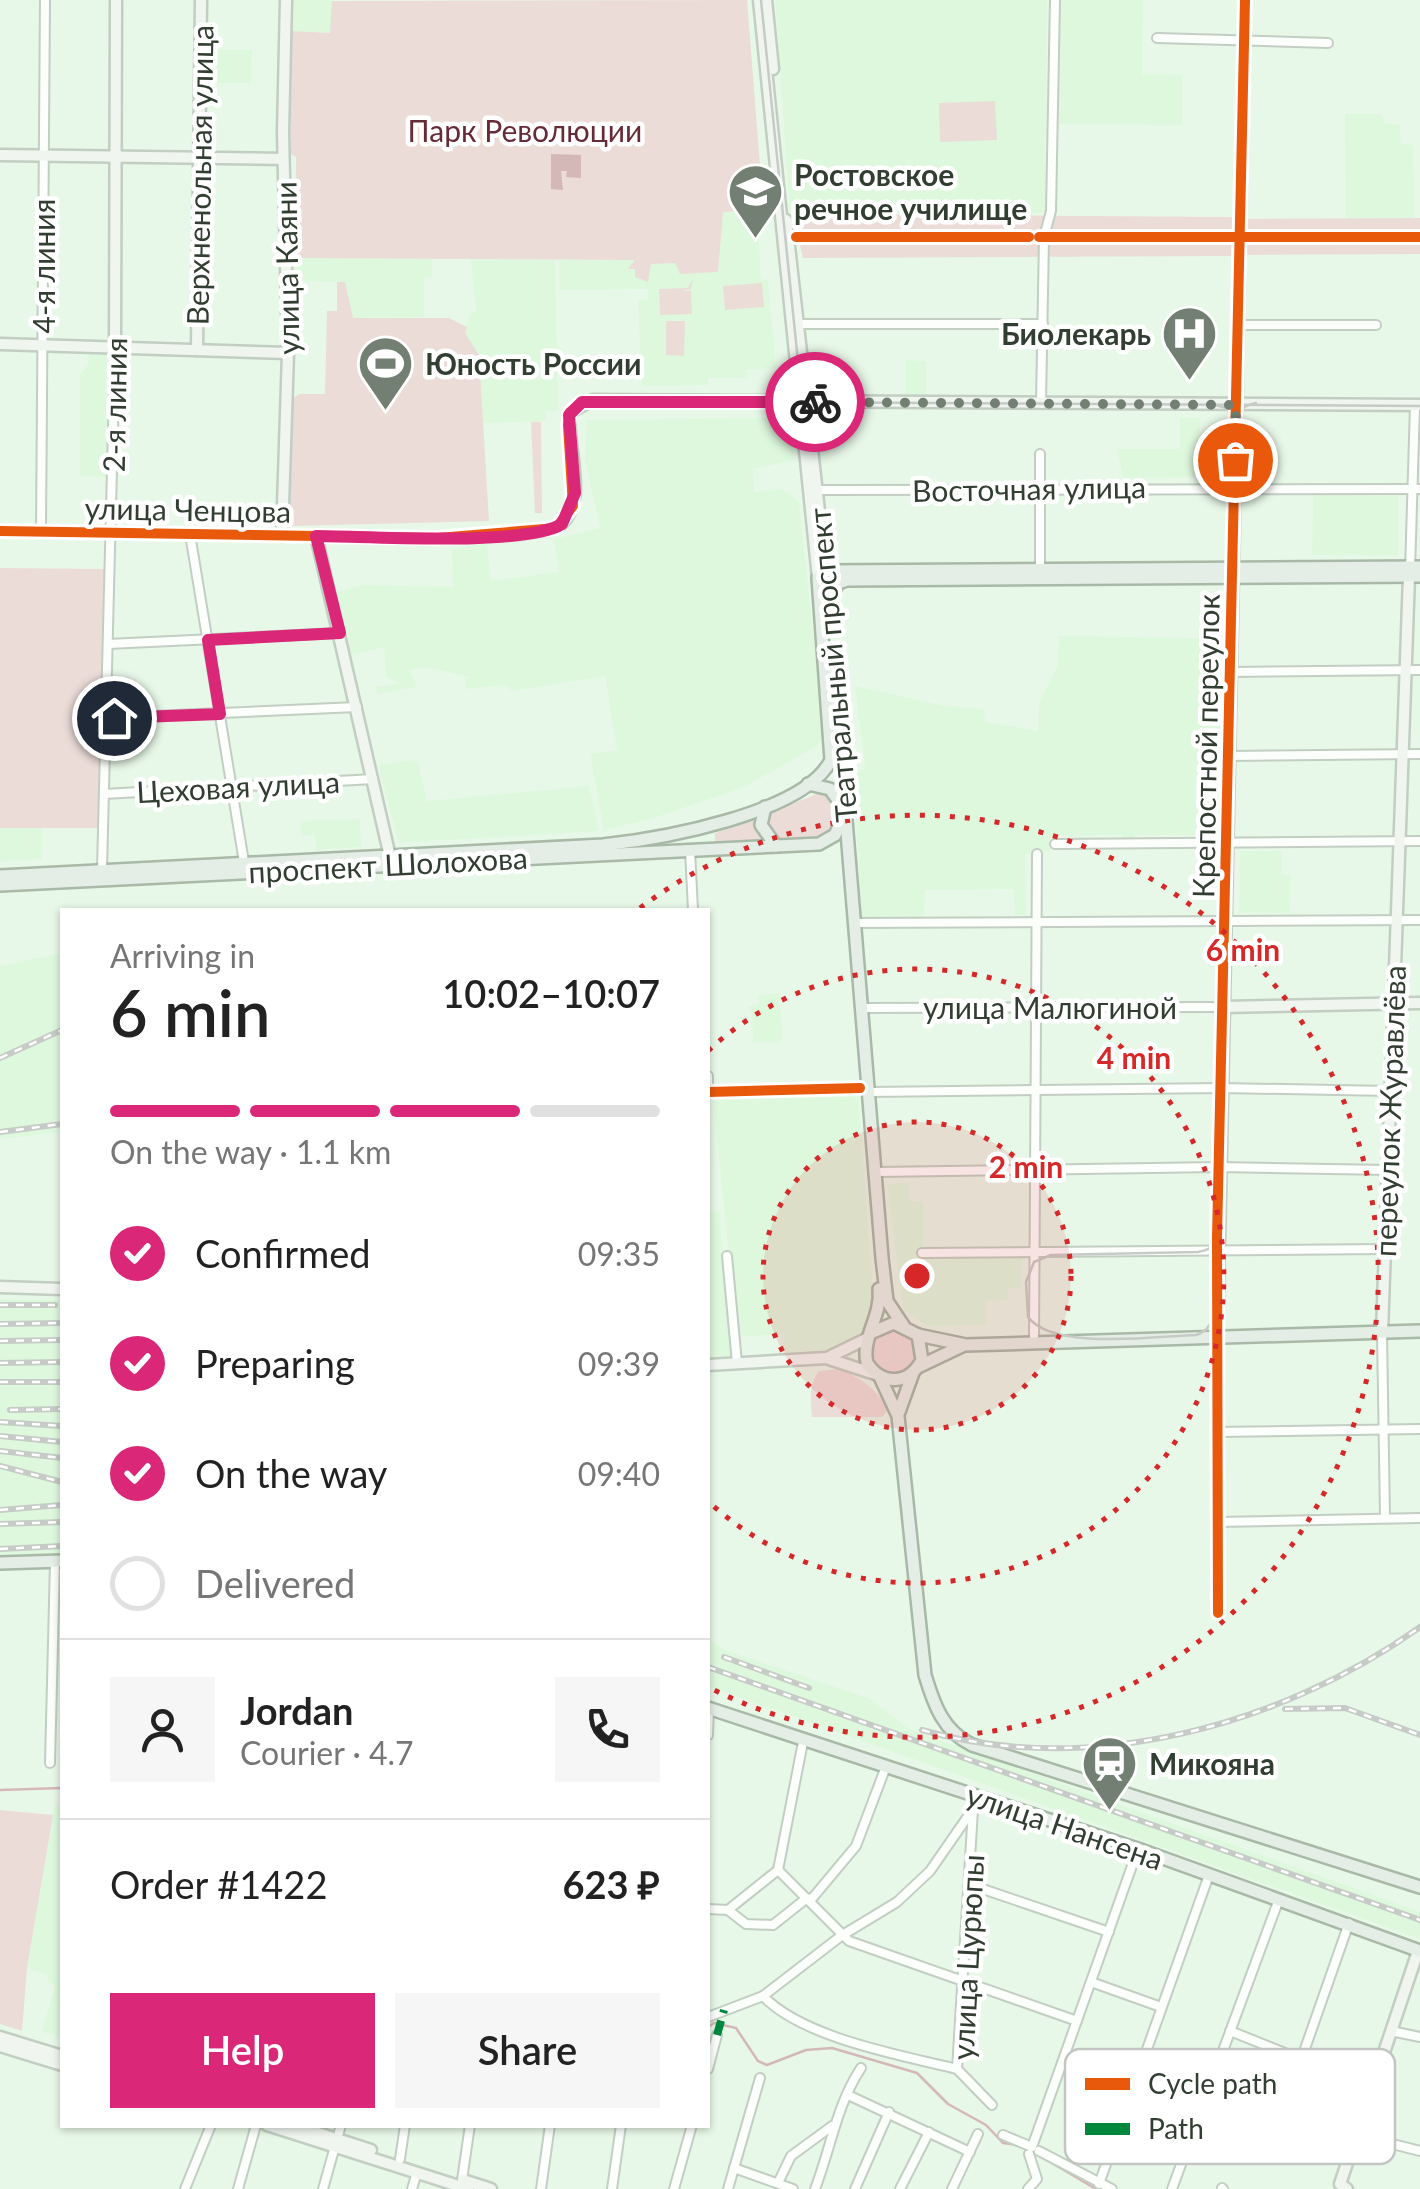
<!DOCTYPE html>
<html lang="en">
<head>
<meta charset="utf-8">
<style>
  :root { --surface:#fff; --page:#f6f6f6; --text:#222; --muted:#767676; --line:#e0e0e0; --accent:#db2777 }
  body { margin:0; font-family:Lato,sans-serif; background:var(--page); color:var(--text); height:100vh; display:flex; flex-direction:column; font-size:38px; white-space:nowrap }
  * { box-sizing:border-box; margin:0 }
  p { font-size:32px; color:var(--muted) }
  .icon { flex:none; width:55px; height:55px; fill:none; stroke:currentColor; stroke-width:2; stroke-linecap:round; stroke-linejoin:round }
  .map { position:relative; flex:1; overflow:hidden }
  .details { position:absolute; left:60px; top:908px; width:650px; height:1220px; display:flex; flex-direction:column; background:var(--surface); border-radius:0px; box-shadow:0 2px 8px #0004 }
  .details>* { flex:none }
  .pin { position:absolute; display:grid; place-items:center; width:85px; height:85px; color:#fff; margin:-42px; border:5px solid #fff; border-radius:50%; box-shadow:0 2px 10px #0007 }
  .courier { position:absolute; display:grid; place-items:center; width:100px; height:100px; margin:-50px; border:8px solid #db2777; border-radius:50%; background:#fff; color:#222; box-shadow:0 2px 12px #0007 }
  .summary em { font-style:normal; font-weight:600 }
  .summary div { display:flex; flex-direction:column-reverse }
  .summary { display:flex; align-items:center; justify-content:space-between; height:170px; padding:0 50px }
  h1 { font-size:65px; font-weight:600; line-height:75px }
  .bar { display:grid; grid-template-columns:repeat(4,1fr); gap:15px 10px; align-content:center; height:120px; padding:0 50px }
  .bar i { height:12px; border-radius:8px; background:var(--line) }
  .bar .on { background:var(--accent) }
  .bar p { grid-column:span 4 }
  .line { display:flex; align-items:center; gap:25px; padding:0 50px; border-top:2px solid var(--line) }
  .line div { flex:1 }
  .round { display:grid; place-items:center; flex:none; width:105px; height:105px; border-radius:0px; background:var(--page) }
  ol { padding:0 50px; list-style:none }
  li { display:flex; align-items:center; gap:30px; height:110px }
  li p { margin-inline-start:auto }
  li .icon { padding:10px; border-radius:50%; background:var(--accent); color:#fff; stroke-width:4 }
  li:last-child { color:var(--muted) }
  li i { width:55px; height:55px; border:5px solid var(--line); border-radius:50% }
  .primary-button { display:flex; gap:20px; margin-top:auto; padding:20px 50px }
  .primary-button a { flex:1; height:115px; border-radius:0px; background:var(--accent); color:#fff; font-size:40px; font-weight:600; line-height:115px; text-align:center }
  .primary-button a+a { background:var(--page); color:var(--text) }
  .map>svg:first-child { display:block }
  .built { fill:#def8de }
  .green { fill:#ebdcd8 }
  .water { fill:#d4b8b8 }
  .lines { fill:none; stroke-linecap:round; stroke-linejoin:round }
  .stream { stroke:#d4b8b8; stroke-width:2.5 }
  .street-casing { stroke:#c2cec2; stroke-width:12 }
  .secondary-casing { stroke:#c2cec2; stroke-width:15 }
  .primary-casing { stroke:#a8b9a8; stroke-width:16 }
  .street { stroke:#fcfefc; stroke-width:8 }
  .secondary { stroke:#f0f5f0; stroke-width:10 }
  .primary { stroke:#e5eee6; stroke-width:11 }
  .tram { stroke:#c7cbc7; stroke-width:2.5 }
  .rail-casing { stroke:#c7cbc7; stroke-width:6 }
  .rail { stroke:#fff; stroke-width:2.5; stroke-dasharray:8; stroke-linecap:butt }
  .quiet { stroke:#00873e; stroke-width:8; stroke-dasharray:15 8; stroke-linecap:butt }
  .cycleway-casing { stroke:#fff; stroke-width:16 }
  .cycleway { stroke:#e8590c; stroke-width:10 }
  .done { stroke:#727f72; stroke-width:10; stroke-dasharray:0 18 }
  .route { stroke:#db2777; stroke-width:12 }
  .ring { fill:none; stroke:#d62828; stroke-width:5; stroke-dasharray:5 10 }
  .labels { text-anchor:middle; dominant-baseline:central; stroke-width:9; stroke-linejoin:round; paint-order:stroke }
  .park-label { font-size:30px; fill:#672b38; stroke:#fff }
  .poi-label { font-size:30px; font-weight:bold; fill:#333e33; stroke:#fff; text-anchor:start }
  .street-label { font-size:30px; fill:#333e33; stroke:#fff }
  .key { fill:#fff; stroke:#c2c5c2; stroke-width:2.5 }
  .key-label { font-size:28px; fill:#333e33 }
  .centre { fill:#d62828; stroke:#fff; stroke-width:5 }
  .ring-label { font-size:30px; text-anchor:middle; font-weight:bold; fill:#d62828; stroke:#fff; stroke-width:9; stroke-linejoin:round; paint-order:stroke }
</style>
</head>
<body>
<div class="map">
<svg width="1420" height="2189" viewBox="0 0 1420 2189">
  <rect width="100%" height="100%" fill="#e8f8e8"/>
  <g class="built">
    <path d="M291 0H333L330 33 290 31Z"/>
    <path d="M775 0H1047L1045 213H790Z"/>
    <path d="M1060 0H1143L1142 74 1182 75V125L1059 124Z"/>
    <path d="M210 50H252L251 83H209Z"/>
    <path d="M1345 114H1381L1385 123 1400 125 1401 144 1413 145 1414 218H1346Z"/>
    <path d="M757 210 761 279 768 280 776 368 746 370V378H708V385L642 386 638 300 648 299V289L560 290 559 260H718L723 212Z"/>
    <path d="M295 258 432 259V277L424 278V317L352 318 344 282 295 281Z"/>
    <path d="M471 259 555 260 558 410 546 411V421L482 423 479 355 464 333 470 313 476 312Z"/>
    <path d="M89 353 108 354V477L80 476V374L88 365Z"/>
    <path d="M906 360 926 361V397H906Z"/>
    <path d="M788 418 794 460 753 469 754 492 782 489 799 502 824 734 817 746 742 788 651 819 604 830 590 754 617 750 605 676 512 691 505 685 466 689 465 679 469 677 426 667 410 670 416 687 377 694 376 687 402 683 386 677 384 647 351 655 337 592 364 585 453 587 452 549 487 544 491 581 559 572 554 539 600 528 585 460 587 420Z"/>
    <path d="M1180 418H1200L1199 470H1194V477L1123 478 1117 449H1180Z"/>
    <path d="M1313 495 1398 496V555H1312Z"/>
    <path d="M1205 607H1222L1218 831 1211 835H1134V840H1123L1122 835 1051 836V851L1025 854 1026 915H1015L1014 889 925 890 924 918H862L853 771 865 769 855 686 945 706 984 709 985 722 1038 731 1039 703 1058 666 1059 636 1204 638Z"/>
    <path d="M410 760 418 762 427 801 589 786 599 831 399 843 378 765Z"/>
    <path d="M360 819 361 847 316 850 315 835 301 836 300 821Z"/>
    <path d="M43 827 42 859 0 861V828Z"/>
    <path d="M1240 851H1282V874L1291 875 1290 913 1239 912Z"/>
    <path d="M62 953V1132L0 1139V966Z"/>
    <path d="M779 993 782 1037 779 1043 753 1042 752 1012 747 1007 759 1003 758 995Z"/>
    <path d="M858 1092 875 1319 856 1348 785 1353 783 1334 737 1337 713 1098Z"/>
    <path d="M910 1183 909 1201 923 1202V1256L1022 1255V1288H1008V1300L986 1301V1325L928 1326 903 1310 887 1184Z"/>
    <path d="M719 1211 732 1356 708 1357V1212Z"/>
    <path d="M0 1299 62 1300V1553L0 1556Z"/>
    <path d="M708 1640 728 1651 868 1698 909 1729 1420 1912V1939L708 1686Z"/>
    <path d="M55 1804H62V2038L42 2032 55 1985 47 1982 48 1975 27 1968Z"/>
  </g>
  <g class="green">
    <path d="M747 0 763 203 757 204V210L723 212 718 272 680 274 675 263 651 264 648 282 635 277V269H628L635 260 295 258 296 157 287 152 290 31 330 33 332 1Z"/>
    <path d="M995 101 997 140 940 142 939 103Z"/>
    <path d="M793 214 1232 217V256L803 258Z"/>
    <path d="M1420 218V254L1245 255 1246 219Z"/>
    <path d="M693 279 691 289 681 291H691L692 314 660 315 659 289 688 288Z"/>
    <path d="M337 282H345L353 318H449L467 327 465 333 479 355 489 521 293 526 288 521 291 399 300 394H325L327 311H337Z"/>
    <path d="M762 283 764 307 725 310 723 286Z"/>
    <path d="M666 321H685L684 356 666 355Z"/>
    <path d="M531 422H541L542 513H535Z"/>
    <path d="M0 568 105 569 101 828H0Z"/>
    <path d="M822 792C836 801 836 823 826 836L779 840 767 832 769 813Z"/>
    <path d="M755 820 761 841 715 842V833Z"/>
    <circle cx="893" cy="1352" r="24"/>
    <path d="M839 1369C858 1376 880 1391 888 1410L882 1417H812C811 1400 808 1386 819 1371Z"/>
    <path d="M0 1810 53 1815 27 1968 22 2031 0 2024Z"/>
  </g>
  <path class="water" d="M551 154 581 155V178L566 177 567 171H561L563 190 551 189Z"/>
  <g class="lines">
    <g class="stream">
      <path d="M0 1790 62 1788"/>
      <path d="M708 2027 714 2023 736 2028 758 2061 767 2065 806 2050 832 2048 917 2073 948 2104 986 2125 1003 2143 1018 2145"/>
      <path d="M1030 2150 1096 2189"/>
    </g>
    <defs>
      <g id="street">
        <path d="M1157 38 1328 43"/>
        <path d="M799 324H1043"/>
        <path d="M1238 325H1376"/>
        <path d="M1041 404 1044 237 1051 211 1055 0"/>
        <path d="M1040 454V570"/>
        <path d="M817 490 1420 489"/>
        <path d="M41 531 45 0"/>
        <path d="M190 534 244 862"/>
        <path d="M1410 571 1415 405"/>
        <path d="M108 644 340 633"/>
        <path d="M1231 672 1420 670"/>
        <path d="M106 718 357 707"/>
        <path d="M1229 756 1420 754"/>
        <path d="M104 794 373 779"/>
        <path d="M1055 844 1420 841"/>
        <path d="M690 850 693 910"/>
        <path d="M102 870 115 348"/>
        <path d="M855 923 1420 920"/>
        <path d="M860 1008 1223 1007"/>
        <path d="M708 1076V1092L860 1088"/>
        <path d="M868 1092 1222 1088 1389 1091"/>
        <path d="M875 1172 1219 1167 1388 1170"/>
        <path d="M922 1253 1385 1249"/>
        <path d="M727 1256 737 1363"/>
        <path d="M1382 1332 1385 1518"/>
        <path d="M1217 1338 1218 1613"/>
        <path d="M1034 1342 1037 854"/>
        <path d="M1217 1432 1420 1429"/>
        <path d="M1218 1522 1420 1518"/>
        <path d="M708 1735 709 1708"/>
        <path d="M50 1763 55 1562"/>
        <path d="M973 1810 957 2069 992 2105"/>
        <path d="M778 1870 803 1742"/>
        <path d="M971 1885 1109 1932"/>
        <path d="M810 1901 856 1846 885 1769"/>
        <path d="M708 1909 728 1910 778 1870 849 1941 1077 2021"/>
        <path d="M728 1910 746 1924 773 1925 807 1898"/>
        <path d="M1091 1982 1161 2007"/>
        <path d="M763 1996C803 2038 900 2055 957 2069"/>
        <path d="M708 2017 763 1996 841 1936 897 1902 930 1871 973 1809"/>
        <path d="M1230 2031 1373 2088"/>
        <path d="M1391 2031 1420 2037"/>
        <path d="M1300 2063 1349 1923"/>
        <path d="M1139 2067 1208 2092"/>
        <path d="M708 2069 717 2035"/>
        <path d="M848 2095 970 2152"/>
        <path d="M1003 2135 1032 2147 1138 1849"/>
        <path d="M1357 2135 1420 2151"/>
        <path d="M1039 2151 1112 2189"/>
        <path d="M400 2159 405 2125"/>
        <path d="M734 2168 793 2189"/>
        <path d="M462 2180 470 2125"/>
        <path d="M778 2183 791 2156 832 2126"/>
        <path d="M1099 2184 1209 1875"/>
        <path d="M1222 2188 1223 2189"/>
        <path d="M185 2189 211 2125"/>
        <path d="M238 2189 256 2125"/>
        <path d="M323 2189 341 2125"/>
        <path d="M412 2189 417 2172"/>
        <path d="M541 2189 550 2125"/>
        <path d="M612 2189 621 2125"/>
        <path d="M674 2189 692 2125"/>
        <path d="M728 2189 760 2078"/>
        <path d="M815 2189C831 2148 836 2106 861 2068"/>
        <path d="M855 2189 889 2112"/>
        <path d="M900 2189 929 2132"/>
        <path d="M952 2189 978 2134"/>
        <path d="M1028 2189 1037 2179 1029 2154"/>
        <path d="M1172 2189 1279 1899"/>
      </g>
      <g id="secondary">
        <path d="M759 0 818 578"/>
        <path d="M766 0 773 69"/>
        <path d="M0 155 283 159"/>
        <path d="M786 220 819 511"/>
        <path d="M0 344 288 353"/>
        <path d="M115 348 116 0"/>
        <path d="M197 350 201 0"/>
        <path d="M0 531 438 538 556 528C592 505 565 447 570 412L593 400 1420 405"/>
        <path d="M282 536 288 353 283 132 286 0"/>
        <path d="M316 536 391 861"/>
        <path d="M822 538 825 571"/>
        <path d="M1223 1007 1420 1003"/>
        <path d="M0 1287 62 1289"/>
        <path d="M1382 1332 1409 576"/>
        <path d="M1217 1338 1245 0"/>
        <path d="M829 1357 868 1338"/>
        <path d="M708 1365 826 1358 875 1374"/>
        <path d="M0 2037 62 2056"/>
        <path d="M0 2046 62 2065"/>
        <path d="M267 2125 468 2189"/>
        <path d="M293 2125 371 2150"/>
        <path d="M463 2180 491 2189"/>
        <path d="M1347 2189 1340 2184 1418 1951"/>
      </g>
      <g id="primary">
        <path d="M828 605 838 583 847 580 1420 576"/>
        <path d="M833 662 882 1258 887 1301 903 1325"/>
        <path d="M808 784 830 789 843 807"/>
        <path d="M765 807 761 825 776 846"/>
        <path d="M0 876 603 845C659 839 804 814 831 760L818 578 825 571 1420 567"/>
        <path d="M0 885 819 844 835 835 845 813"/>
        <path d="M873 1332 894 1323 918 1335 922 1360C909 1385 882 1386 867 1363 861 1338 882 1316 879 1289"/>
        <path d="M918 1335 966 1345 1420 1331"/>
        <path d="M920 1366 962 1346"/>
        <path d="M880 1377 898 1416 925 1675C934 1705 943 1731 972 1745L1420 1887"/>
        <path d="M899 1412 913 1373"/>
        <path d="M0 1563 62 1561"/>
        <path d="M708 1708 1138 1849 1420 1951"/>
      </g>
    </defs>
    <use href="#street" class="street-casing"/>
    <use href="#secondary" class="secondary-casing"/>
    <use href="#primary" class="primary-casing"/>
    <use href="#street" class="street"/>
    <use href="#secondary" class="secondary"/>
    <use href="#primary" class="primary"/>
    <g class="tram">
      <path d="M761 0 800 381 805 394 820 404"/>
      <path d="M1211 404 1226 408 1233 419C1238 441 1236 464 1237 486L1219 1237C1215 1247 1208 1250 1198 1252L1051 1255 1034 1262 1026 1282 1028 1317C1053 1351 1157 1336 1196 1335 1227 1326 1216 1270 1216 1244V1228L1233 432C1234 416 1239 406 1256 403"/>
      <path d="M0 532 438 540 549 531C596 518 566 447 571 413L594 401 1420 406"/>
    </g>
    <defs>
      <g id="rail">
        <path d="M0 1058 62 1030"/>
        <path d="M0 1132 62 1124"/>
        <path d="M0 1305H55"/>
        <path d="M0 1324 62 1323"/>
        <path d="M0 1341 62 1340"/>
        <path d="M0 1363 62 1362"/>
        <path d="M0 1382H62"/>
        <path d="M10 1410 62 1409"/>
        <path d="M0 1422 62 1426"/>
        <path d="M0 1436 62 1442"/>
        <path d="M0 1451 62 1458"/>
        <path d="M0 1466 62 1482"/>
        <path d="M0 1510 62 1505"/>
        <path d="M0 1524 62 1522"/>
        <path d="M0 1549 62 1546"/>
        <path d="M724 1657 809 1688"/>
        <path d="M708 1667 1420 1920"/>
        <path d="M1285 1709 1345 1708 1420 1735"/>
        <path d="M922 1730C1090 1778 1281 1726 1420 1627"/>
      </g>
    </defs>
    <use href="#rail" class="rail-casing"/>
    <use href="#rail" class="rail"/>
    <path class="quiet" d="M717 2035 724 2010"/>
    <defs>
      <g id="cycleway">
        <path d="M796 237H1029"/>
        <path d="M1039 237H1420"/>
        <path d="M0 531 438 538 556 528 573 506 568 425 570 412 582 402H800"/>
        <path d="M708 1092 860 1088"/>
        <path d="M1218 1613 1217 1237 1245 0"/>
      </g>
    </defs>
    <use href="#cycleway" class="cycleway-casing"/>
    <use href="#cycleway" class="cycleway"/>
  </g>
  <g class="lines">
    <path class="done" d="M815 402 1236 405 1235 460"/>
    <path class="route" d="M114 718 220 714 208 640 340 633 316 536C366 536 524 547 562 524L575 493 569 415 582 402H815"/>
  </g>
  <circle cx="917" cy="1276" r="154" fill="#d62828" fill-opacity=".12"/>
  <g class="ring">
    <circle cx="917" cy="1276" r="154"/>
    <path d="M708 1051A307 307 0 1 1 708 1501"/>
    <path d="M640 908A461 461 0 1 1 708 1687"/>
  </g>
  <defs>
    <symbol id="university-pin" viewBox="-11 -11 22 30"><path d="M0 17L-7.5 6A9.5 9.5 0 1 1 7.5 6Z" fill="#727f72" stroke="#fff"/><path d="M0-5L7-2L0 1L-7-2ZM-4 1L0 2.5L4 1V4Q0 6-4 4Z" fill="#fff"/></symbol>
    <symbol id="hospital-pin" viewBox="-11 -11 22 30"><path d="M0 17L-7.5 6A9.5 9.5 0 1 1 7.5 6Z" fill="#727f72" stroke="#fff"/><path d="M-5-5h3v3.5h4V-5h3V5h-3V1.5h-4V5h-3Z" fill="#fff"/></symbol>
    <symbol id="stadium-pin" viewBox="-11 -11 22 30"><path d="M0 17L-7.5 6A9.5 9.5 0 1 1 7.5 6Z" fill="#727f72" stroke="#fff"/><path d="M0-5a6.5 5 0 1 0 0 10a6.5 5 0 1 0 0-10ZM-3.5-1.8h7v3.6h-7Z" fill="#fff"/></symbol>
    <symbol id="station-pin" viewBox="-11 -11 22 30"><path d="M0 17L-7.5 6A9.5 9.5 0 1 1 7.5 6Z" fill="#727f72" stroke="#fff"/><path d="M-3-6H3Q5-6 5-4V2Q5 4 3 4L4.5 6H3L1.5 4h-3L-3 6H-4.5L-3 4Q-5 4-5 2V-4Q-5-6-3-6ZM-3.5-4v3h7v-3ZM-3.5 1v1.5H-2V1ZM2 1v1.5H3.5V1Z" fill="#fff"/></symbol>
  </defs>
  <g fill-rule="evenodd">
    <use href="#university-pin" x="724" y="160" width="63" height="86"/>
    <use href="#hospital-pin" x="1158" y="302" width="63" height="86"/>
    <use href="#stadium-pin" x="354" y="332" width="63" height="86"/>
    <use href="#station-pin" x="1078" y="1732" width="63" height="86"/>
  </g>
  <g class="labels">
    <g class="park-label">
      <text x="525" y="130">Парк Революции</text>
    </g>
    <g class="poi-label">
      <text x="794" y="174">Ростовское<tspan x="794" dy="34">речное училище</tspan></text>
      <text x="1151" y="333" text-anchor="end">Биолекарь</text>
      <text x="425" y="363">Юность России</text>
      <text x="1149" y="1763">Микояна</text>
    </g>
    <g class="street-label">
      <text transform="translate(199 175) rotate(-89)">Верхненольная улица</text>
      <text transform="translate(43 266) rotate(-90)">4-я линия</text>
      <text transform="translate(286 268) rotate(-91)">улица Каяни</text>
      <text transform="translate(114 405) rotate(-89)">2-я линия</text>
      <text transform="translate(1029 488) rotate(-1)">Восточная улица</text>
      <text transform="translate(188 509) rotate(1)">улица Ченцова</text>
      <text transform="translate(832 665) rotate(-95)">Театральный проспект</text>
      <text transform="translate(1205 746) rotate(-89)">Крепостной переулок</text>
      <text transform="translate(238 786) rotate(-3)">Цеховая улица</text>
      <text transform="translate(388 864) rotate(-3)">проспект Шолохова</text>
      <text x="1050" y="1007">улица Малюгиной</text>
      <text transform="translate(1389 1111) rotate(-88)">переулок Журавлёва</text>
      <text transform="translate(1065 1826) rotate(19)">улица Нансена</text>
      <text transform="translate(967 1957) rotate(-87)">улица Цурюпы</text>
    </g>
  </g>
  <rect x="1065" y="2049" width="330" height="115" rx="15" class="key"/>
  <rect x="1085" y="2078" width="45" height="12" fill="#e8590c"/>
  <rect x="1085" y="2123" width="45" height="12" fill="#00873e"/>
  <g class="key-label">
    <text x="1148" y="2094">Cycle path</text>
    <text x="1148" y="2139">Path</text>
  </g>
  <circle cx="917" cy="1276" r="15" class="centre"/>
  <g class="ring-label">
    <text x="1243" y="961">6 min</text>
    <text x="1134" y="1069">4 min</text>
    <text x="1026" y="1178">2 min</text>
  </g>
</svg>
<div class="pin" style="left:1235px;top:460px;background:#ea580c"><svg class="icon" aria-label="bag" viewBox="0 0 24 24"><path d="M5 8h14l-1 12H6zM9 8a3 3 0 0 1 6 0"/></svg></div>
<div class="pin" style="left:114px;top:718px;background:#1f2937"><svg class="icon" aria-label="home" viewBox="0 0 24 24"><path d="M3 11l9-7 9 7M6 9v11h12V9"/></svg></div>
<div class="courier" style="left:815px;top:402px"><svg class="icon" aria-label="bike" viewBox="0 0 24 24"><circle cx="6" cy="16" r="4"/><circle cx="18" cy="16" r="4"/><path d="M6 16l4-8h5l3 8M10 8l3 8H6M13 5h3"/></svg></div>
<section class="details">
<div class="summary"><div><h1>6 min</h1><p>Arriving in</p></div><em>10:02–10:07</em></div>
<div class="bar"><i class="on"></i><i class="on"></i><i class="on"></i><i></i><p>On the way · 1.1 km</p></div>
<ol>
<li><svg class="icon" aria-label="check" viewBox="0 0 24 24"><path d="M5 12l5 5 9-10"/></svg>Confirmed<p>09:35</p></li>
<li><svg class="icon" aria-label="check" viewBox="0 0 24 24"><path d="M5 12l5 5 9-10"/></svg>Preparing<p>09:39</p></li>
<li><svg class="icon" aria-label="check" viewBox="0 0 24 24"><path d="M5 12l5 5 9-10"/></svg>On the way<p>09:40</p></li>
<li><i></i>Delivered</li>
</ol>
<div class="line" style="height:180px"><a class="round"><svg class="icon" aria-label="person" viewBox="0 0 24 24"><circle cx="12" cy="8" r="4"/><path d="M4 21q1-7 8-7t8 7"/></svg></a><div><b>Jordan</b><p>Courier · 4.7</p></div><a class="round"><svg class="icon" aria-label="phone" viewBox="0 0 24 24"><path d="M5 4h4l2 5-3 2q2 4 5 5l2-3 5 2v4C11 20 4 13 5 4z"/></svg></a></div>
<div class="line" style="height:130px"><div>Order #1422</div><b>623 ₽</b></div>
<div class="primary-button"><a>Help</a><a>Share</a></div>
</section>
</div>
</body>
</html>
